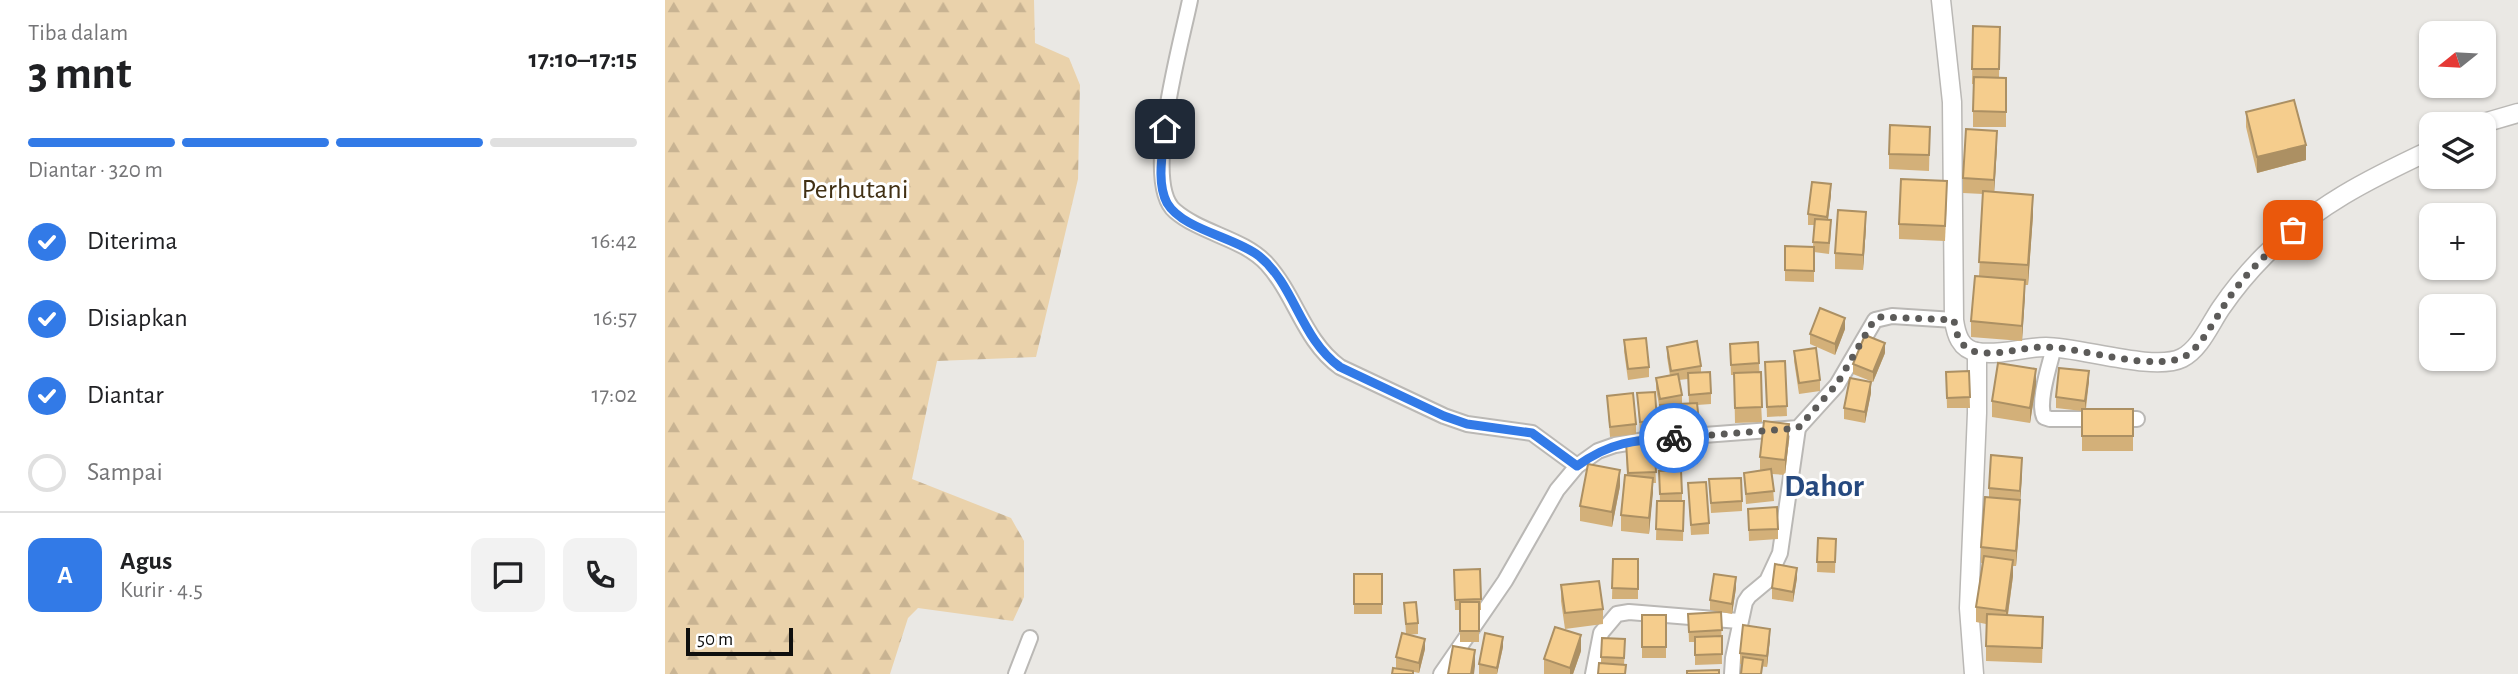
<!DOCTYPE html>
<html lang="id">
<head>
<meta charset="utf-8">
<style>
  :root { --surface:#fff; --page:#f2f2f2; --text:#202124; --muted:#757577; --line:#e0e0e0; --accent:#327ae7 }
  body { margin:0; font-family:"Alegreya Sans",sans-serif; background:var(--page); color:var(--text); height:100vh; display:flex; flex-direction:column; font-size:26px; white-space:nowrap }
  * { box-sizing:border-box; margin:0 }
  p { font-size:23px; color:var(--muted) }
  .icon { flex:none; width:38px; height:38px; fill:none; stroke:currentColor; stroke-width:2; stroke-linecap:round; stroke-linejoin:round }
  .map { position:relative; flex:1; overflow:hidden }
  .side { display:flex; flex-direction:column; background:var(--surface); width:665px }
  .side>* { flex:none }
  .needle { width:46px; rotate:252deg }
  .tools { position:absolute; left:1754px; top:21px; display:grid; gap:14px }
  .tools a { display:grid; place-items:center; width:77px; height:77px; border-radius:14px; background:var(--surface); box-shadow:0 2px 5px #0004; font-size:35px }
  .scale { position:absolute; left:21px; bottom:18px; width:107px; box-sizing:border-box; padding-left:7px; border:4px solid #0f0f0e; border-top:0; font-size:19px; line-height:24px; white-space:nowrap; color:#0f0f0e; -webkit-text-stroke:5px #fff; paint-order:stroke }
  .pin { position:absolute; display:grid; place-items:center; width:60px; height:60px; color:#fff; margin:-30px; border-radius:14px; box-shadow:0 4px 10px #0006 }
  .courier { position:absolute; display:grid; place-items:center; width:70px; height:70px; margin:-35px; border:5px solid #327ae7; border-radius:50%; background:#fff; color:#222; box-shadow:0 2px 9px #0007 }
  .headline em { font-style:normal; font-weight:700 }
  .headline div { display:flex; flex-direction:column-reverse }
  .headline { display:flex; align-items:center; justify-content:space-between; height:119px; padding:0 28px }
  h1 { font-size:46px; font-weight:700; line-height:52px }
  .bar { display:grid; grid-template-columns:repeat(4,1fr); gap:10px 7px; align-content:center; height:84px; padding:0 28px }
  .bar i { height:9px; border-radius:5px; background:var(--line) }
  .bar .current { background:var(--accent) }
  .bar p { grid-column:span 4 }
  .line { display:flex; align-items:center; gap:18px; padding:0 28px; border-top:2px solid var(--line) }
  .line div { flex:1 }
  .round { display:grid; place-items:center; flex:none; width:74px; height:74px; border-radius:14px; background:var(--page) }
  ol { padding:0 28px; list-style:none }
  li { display:flex; align-items:center; gap:21px; height:77px }
  li p { margin-inline-start:auto }
  li .icon { padding:7px; border-radius:50%; background:var(--accent); color:#fff; stroke-width:4 }
  li:last-child { color:var(--muted) }
  li i { width:38px; height:38px; border:4px solid var(--line); border-radius:50% }
  main { display:flex; flex:1; min-height:0 }
  .map>svg:first-child { display:block }
  .forest { fill:url(#forest-firs) }
  .lines { fill:none; stroke-linecap:round; stroke-linejoin:round }
  .minor-casing { stroke:#bab8b5; stroke-width:18 }
  .tertiary-casing { stroke:#bab8b5; stroke-width:21 }
  .minor { stroke:#fff; stroke-width:14 }
  .tertiary { stroke:#fff; stroke-width:18 }
  .wall { fill:#d3b079; fill-rule:evenodd }
  .shaded-wall { fill:#ac9063 }
  .building { fill:#f5cd8d; stroke:#ac9063; stroke-width:2 }
  .done { stroke:#5c5b59; stroke-width:7; stroke-dasharray:0 12.6 }
  .route { stroke:#327ae7; stroke-width:9 }
  .labels { text-anchor:middle; dominant-baseline:central; stroke-width:6; stroke-linejoin:round; paint-order:stroke }
  .park-label { font-size:28px; fill:#413014; stroke:#fff }
  .quarter-label { font-size:32px; font-weight:bold; fill:#26497f; stroke:#fff }
</style>
</head>
<body>
<main>
<section class="side">
<div class="headline"><div><h1>3 mnt</h1><p>Tiba dalam</p></div><em>17:10–17:15</em></div>
<div class="bar"><i class="current"></i><i class="current"></i><i class="current"></i><i></i><p>Diantar · 320 m</p></div>
<ol>
<li><svg class="icon" aria-label="check" viewBox="0 0 24 24"><path d="M5 12l5 5 9-10"/></svg>Diterima<p>16:42</p></li>
<li><svg class="icon" aria-label="check" viewBox="0 0 24 24"><path d="M5 12l5 5 9-10"/></svg>Disiapkan<p>16:57</p></li>
<li><svg class="icon" aria-label="check" viewBox="0 0 24 24"><path d="M5 12l5 5 9-10"/></svg>Diantar<p>17:02</p></li>
<li><i></i>Sampai</li>
</ol>
<div class="line" style="height:126px"><b class="round" style="background:var(--accent);color:#fff">A</b><div><b>Agus</b><p>Kurir · 4.5</p></div><a class="round"><svg class="icon" aria-label="chat" viewBox="0 0 24 24"><path d="M4 5h16v11H9l-5 4z"/></svg></a><a class="round"><svg class="icon" aria-label="phone" viewBox="0 0 24 24"><path d="M5 4h4l2 5-3 2q2 4 5 5l2-3 5 2v4C11 20 4 13 5 4z"/></svg></a></div>
</section>
<div class="map">
<svg width="1853" height="674" viewBox="0 0 1853 674">
  <defs>
    <pattern id="forest-firs" width="22" height="20" patternUnits="userSpaceOnUse" patternTransform="scale(1.75)"><rect width="22" height="20" fill="#ead2ab"/><path d="M5 1l3.5 6h-7zM16 11l3.5 6h-7z" fill="#c8b392"/></pattern>
  </defs>
  <rect width="100%" height="100%" fill="#eae8e4"/>
  <path class="forest" d="M0 0H369L370 43 404 58 415 85 413 179 371 357 272 361 247 479 346 518 359 541V597L348 621 253 608 243 618 225 674H0Z"/>
  <g class="lines">
    <defs>
      <g id="minor">
        <path d="M525 0C517 41 476 183 510 211 537 234 578 238 602 264 631 296 639 341 675 367L779 416 802 424 867 433 912 466"/>
        <path d="M1389 347C1385 364 1372 402 1379 417L1385 419H1472"/>
        <path d="M351 674 365 638"/>
        <path d="M776 674 840 581 892 490 912 466 933 451 950 445 986 439 1133 428 1172 385 1210 320 1227 316 1289 320"/>
        <path d="M928 674 936 633 952 614 964 612 1074 621"/>
        <path d="M1067 674 1068 658 1080 602 1084 596 1102 581 1115 553 1133 428"/>
      </g>
      <g id="tertiary">
        <path d="M1276 0 1287 102 1289 320C1291 334 1295 349 1312 352 1334 356 1358 347 1381 347 1415 347 1489 372 1517 358 1535 349 1545 324 1556 308 1569 289 1584 271 1600 255 1652 205 1702 180 1766 150"/>
        <path d="M1815 124 1853 113"/>
        <path d="M1309 674 1304 608 1312 413V352"/>
      </g>
    </defs>
    <use href="#minor" class="minor-casing"/>
    <use href="#tertiary" class="tertiary-casing"/>
    <use href="#minor" class="minor"/>
    <use href="#tertiary" class="tertiary"/>
  </g>
  <g class="wall">
    <path d="M1308 26 1335 27 1334 78H1341V127H1308V84H1307Z"/>
    <path d="M1581 112 1641 160 1592 173 1581 127Z"/>
    <path d="M1265 127 1264 171 1224 169V154Z"/>
    <path d="M1332 146 1329 192 1368 215 1363 285H1360L1357 341 1306 337V321L1314 276 1318 194 1298 193V178Z"/>
    <path d="M1166 195 1163 220 1166 231 1164 254 1149 252V282L1120 281V246L1148 247 1149 225H1143V214Z"/>
    <path d="M1282 197 1280 241 1234 239V224Z"/>
    <path d="M1201 227 1198 270 1170 269V253Z"/>
    <path d="M1180 329 1170 355 1145 344V334Z"/>
    <path d="M959 340 984 367V377L963 380 959 351Z"/>
    <path d="M1065 344 1094 363 1097 422 1070 423 1069 375H1066Z"/>
    <path d="M1002 347 1036 366V372L1046 393V404L1032 405 1034 431 997 434 995 410 991 389V378L1005 376 1002 357ZM1023 379 1024 403 1017 404V395L1014 380Z"/>
    <path d="M1129 351 1155 380V391L1134 394 1129 361Z"/>
    <path d="M1220 353 1208 382 1188 374V364Z"/>
    <path d="M1120 361 1122 416 1102 417 1100 362Z"/>
    <path d="M1304 371 1305 408H1282L1281 372Z"/>
    <path d="M1424 381 1421 409H1468V451H1417V411L1391 408V397Z"/>
    <path d="M1371 385 1365 423 1327 417V401Z"/>
    <path d="M972 393 992 421V431L975 432Z"/>
    <path d="M1206 393 1200 423 1179 419V408Z"/>
    <path d="M942 396 971 424V434L945 437Z"/>
    <path d="M1124 439 1120 475 1107 474 1109 501 1081 504 1079 473 1095 471V457Z"/>
    <path d="M1007 440 1033 453V464L1010 467 1007 450Z"/>
    <path d="M989 441 991 483H988L984 534 956 531V515L962 475 961 442Z"/>
    <path d="M994 471 1017 493V501H1019L1018 541 991 540 992 501H995Z"/>
    <path d="M1357 473 1355 500V516L1351 566H1348V576L1343 615 1378 632 1377 663 1321 661V624L1311 622V607L1317 563H1316V547L1324 497V488Z"/>
    <path d="M1044 479 1077 501V511L1046 513Z"/>
    <path d="M1023 483 1044 523V534L1026 535Z"/>
    <path d="M955 486 947 527 915 521V506Z"/>
    <path d="M1083 509 1113 529V539L1084 541Z"/>
    <path d="M1153 538 1171 539 1170 573 1152 572Z"/>
    <path d="M948 559H973V599H947Z"/>
    <path d="M815 569 816 610H814V642H795V610H790L789 570Z"/>
    <rect x="689" y="574" width="28" height="40"/>
    <path d="M1132 578 1128 602 1107 599V588Z"/>
    <path d="M896 585 938 609V624L900 629 896 601Z"/>
    <path d="M1071 588 1067 614 1056 612 1057 664 1030 665V642H1024L1023 614 1055 612 1045 610V600Z"/>
    <path d="M739 603 753 623V634L742 635 760 649 754 673 731 668V657L741 634Z"/>
    <rect x="977" y="615" width="24" height="43"/>
    <path d="M1105 639 1102 667 1075 664V653Z"/>
    <path d="M838 647 832 674H814V664Z"/>
    <path d="M960 650 959 665 961 674 936 663V657Z"/>
    <path d="M916 651 908 674H879V659Z"/>
  </g>
  <g class="shaded-wall">
    <path d="M1332 131V146L1329 195V180Z"/>
    <path d="M1641 145V160L1592 173V157Z"/>
    <path d="M1166 184V195L1162 227V217Z"/>
    <path d="M1368 195V215L1363 285V265Z"/>
    <path d="M1201 212V227L1198 270V255Z"/>
    <path d="M1360 280V296L1357 341V326Z"/>
    <path d="M1180 318V329L1170 355V344Z"/>
    <path d="M1220 343V353L1208 382V372Z"/>
    <path d="M1371 369V385L1365 423V408Z"/>
    <path d="M1424 371V381L1420 411V401Z"/>
    <path d="M1206 382V393L1200 423V412Z"/>
    <path d="M1124 424V439L1120 475V460Z"/>
    <path d="M1357 458V473L1355 506V491Z"/>
    <path d="M955 470V486L947 527V512Z"/>
    <path d="M988 478V493L984 534V518Z"/>
    <path d="M1355 500V516L1351 566V551Z"/>
    <path d="M1348 560V576L1341 627V611Z"/>
    <path d="M1132 568V578L1128 602V592Z"/>
    <path d="M1071 577V588L1067 614V604Z"/>
    <path d="M1105 629V639L1102 667V656Z"/>
    <path d="M916 635V651L908 674H905V668Z"/>
    <path d="M838 637V647L832 674V668Z"/>
    <path d="M760 639V649L754 673V663Z"/>
    <path d="M810 650V666L809 674H806Z"/>
  </g>
  <g class="building">
    <path d="M1308 26 1335 27 1334 69H1307Z"/>
    <path d="M1309 77 1341 78V112L1308 111Z"/>
    <path d="M1629 100 1641 145 1592 157 1581 112Z"/>
    <path d="M1225 125 1265 127 1264 155 1224 154Z"/>
    <path d="M1301 129 1332 131 1329 180 1298 178Z"/>
    <path d="M1236 179 1282 181 1280 226 1234 224Z"/>
    <path d="M1147 182 1166 184 1162 217 1143 214Z"/>
    <path d="M1318 191 1368 195 1363 265 1314 262Z"/>
    <path d="M1173 210 1201 212 1198 255 1170 253Z"/>
    <path d="M1150 219 1166 220 1164 243 1148 242Z"/>
    <path d="M1120 246 1149 247V271L1120 270Z"/>
    <path d="M1310 276 1360 280 1357 326 1306 321Z"/>
    <path d="M1155 308 1180 318 1170 344 1145 334Z"/>
    <path d="M1200 335 1220 343 1208 372 1188 364Z"/>
    <path d="M981 338 984 367 963 369 959 340Z"/>
    <path d="M1032 341 1036 366 1006 371 1002 347Z"/>
    <path d="M1093 342 1094 363 1066 365 1065 344Z"/>
    <path d="M1151 348 1155 380 1134 383 1129 351Z"/>
    <path d="M1120 361 1122 406 1102 407 1100 362Z"/>
    <path d="M1333 363 1371 369 1365 408 1327 401Z"/>
    <path d="M1394 368 1424 371 1420 401 1391 397Z"/>
    <path d="M1304 371 1305 397 1282 398 1281 372Z"/>
    <path d="M1045 372 1046 393 1024 395 1023 373Z"/>
    <path d="M1096 372 1097 407 1070 408 1069 373Z"/>
    <path d="M1013 374 1017 395 995 399 991 378Z"/>
    <path d="M1185 378 1206 382 1200 412 1179 408Z"/>
    <path d="M990 392 992 421 975 422 972 393Z"/>
    <path d="M968 393 971 424 945 427 942 396Z"/>
    <path d="M1032 403 1034 421 997 423 995 405Z"/>
    <rect x="1417" y="409" width="51" height="27"/>
    <path d="M1099 421 1124 424 1120 460 1095 457Z"/>
    <path d="M1030 436 1033 453 1010 457 1007 440Z"/>
    <path d="M989 441 991 472 963 473 961 442Z"/>
    <path d="M1326 455 1357 458 1355 491 1324 488Z"/>
    <path d="M923 464 955 470 947 512 915 506Z"/>
    <path d="M1106 469 1109 491 1081 494 1079 473Z"/>
    <path d="M1016 470 1017 493 995 494 994 471Z"/>
    <path d="M960 475 988 478 984 518 956 515Z"/>
    <path d="M1076 478 1077 501 1046 503 1044 479Z"/>
    <path d="M1041 482 1044 523 1026 525 1023 483Z"/>
    <path d="M1320 497 1355 500 1351 551 1316 547Z"/>
    <path d="M992 501H1019L1018 531 991 529Z"/>
    <path d="M1112 507 1113 529 1084 530 1083 509Z"/>
    <path d="M1153 538 1171 539 1170 562H1152Z"/>
    <path d="M1319 556 1348 560 1341 611 1311 607Z"/>
    <path d="M948 559H973V589L947 588Z"/>
    <path d="M1110 564 1132 568 1128 592 1107 588Z"/>
    <path d="M815 569 816 599 790 600 789 570Z"/>
    <rect x="689" y="574" width="28" height="30"/>
    <path d="M1049 574 1071 577 1067 604 1045 600Z"/>
    <path d="M934 581 938 609 900 613 896 585Z"/>
    <path d="M751 602 753 623 741 624 739 603Z"/>
    <rect x="795" y="602" width="19" height="29"/>
    <path d="M1056 612 1057 630 1024 632 1023 614Z"/>
    <path d="M1322 614 1378 617 1377 648 1321 646Z"/>
    <rect x="977" y="615" width="24" height="32"/>
    <path d="M1078 625 1105 629 1102 656 1075 653Z"/>
    <path d="M890 627 916 635 905 668 879 659Z"/>
    <path d="M737 633 760 639 754 663 731 657Z"/>
    <path d="M820 633 838 637 832 668 814 664Z"/>
    <path d="M1057 636V654L1030 655V637Z"/>
    <path d="M937 638 960 639 959 658 936 657Z"/>
    <path d="M788 646 810 650 806 674H783Z"/>
    <path d="M1078 657 1098 660 1096 674H1076Z"/>
    <path d="M934 663 961 665 960 674H933Z"/>
    <path d="M728 668 748 671V674H727Z"/>
    <path d="M1054 670V674H1022V671Z"/>
  </g>
  <g class="lines">
    <path class="done" d="M1009 438 1133 428 1172 384 1209 320 1216 317 1289 320C1291 334 1295 349 1312 352 1334 356 1358 347 1380 347 1416 347 1493 374 1522 355 1539 344 1555 309 1569 291 1586 268 1607 249 1628 230"/>
    <path class="route" d="M500 129C498 151 491 182 502 203 518 230 570 237 594 256 630 285 635 338 675 367L779 416 802 424 867 433 912 466C945 442 969 440 1009 438"/>
  </g>
  <g class="labels">
    <g class="park-label">
      <text x="190" y="190">Perhutani</text>
    </g>
    <g class="quarter-label">
      <text x="1159" y="486">Dahor</text>
    </g>
  </g>
</svg>
<div class="tools">
<a><svg class="needle" viewBox="-14 -14 28 28"><path d="M0-13l5 13h-10z" fill="#e53935"/><path d="M0 13l5-13h-10z" fill="#757577"/></svg></a>
<a><svg class="icon" aria-label="layers" viewBox="0 0 24 24"><path d="M12 4l9 5-9 5-9-5zM3 14l9 5 9-5"/></svg></a>
<a>+</a>
<a>−</a>
</div>
<div class="scale">50 m</div>
<div class="pin" style="left:1628px;top:230px;background:#ea580c"><svg class="icon" aria-label="bag" viewBox="0 0 24 24"><path d="M5 8h14l-1 12H6zM9 8a3 3 0 0 1 6 0"/></svg></div>
<div class="pin" style="left:500px;top:129px;background:#1f2937"><svg class="icon" aria-label="home" viewBox="0 0 24 24"><path d="M3 11l9-7 9 7M6 9v11h12V9"/></svg></div>
<div class="courier" style="left:1009px;top:438px"><svg class="icon" aria-label="bike" viewBox="0 0 24 24"><circle cx="6" cy="16" r="4"/><circle cx="18" cy="16" r="4"/><path d="M6 16l4-8h5l3 8M10 8l3 8H6M13 5h3"/></svg></div>
</div>
</main>
</body>
</html>
